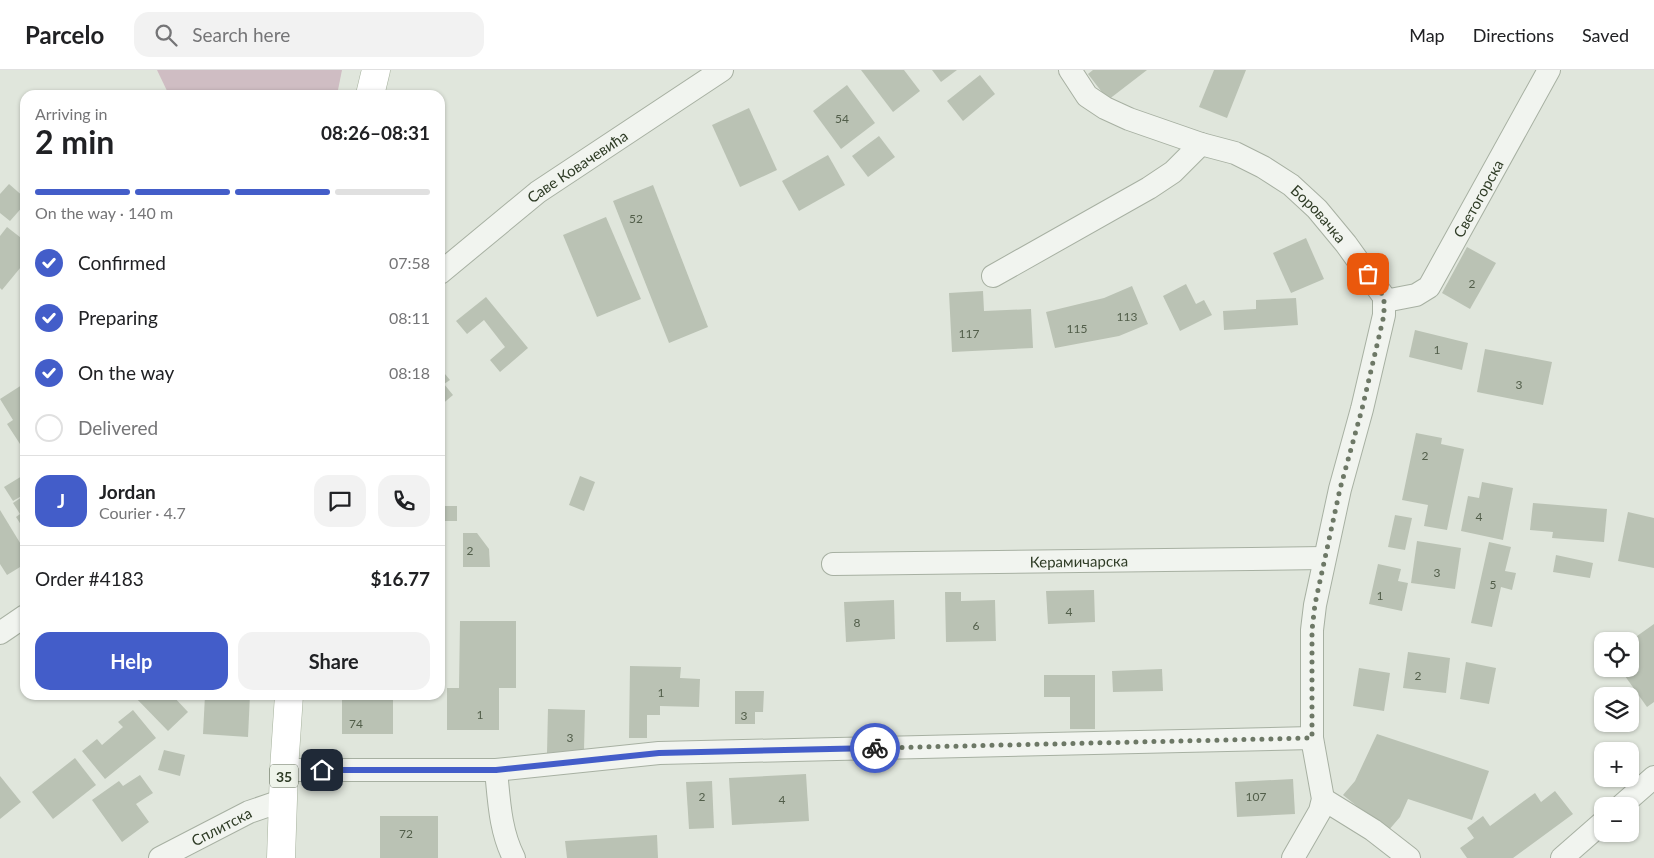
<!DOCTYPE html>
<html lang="en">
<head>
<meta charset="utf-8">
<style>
  :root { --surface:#fff; --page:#f2f2f2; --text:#202124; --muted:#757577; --line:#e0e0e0; --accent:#435dc9 }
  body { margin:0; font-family:Lato,sans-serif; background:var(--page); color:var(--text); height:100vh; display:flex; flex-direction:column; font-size:19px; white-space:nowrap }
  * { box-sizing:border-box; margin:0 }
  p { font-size:16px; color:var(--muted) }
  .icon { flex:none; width:28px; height:28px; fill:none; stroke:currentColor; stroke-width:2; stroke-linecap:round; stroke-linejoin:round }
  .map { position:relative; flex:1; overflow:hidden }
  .details { position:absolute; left:20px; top:20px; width:425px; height:610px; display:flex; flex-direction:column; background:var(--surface); border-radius:15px; box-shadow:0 1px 4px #0004 }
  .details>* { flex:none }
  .fabs { position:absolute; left:1594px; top:562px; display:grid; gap:10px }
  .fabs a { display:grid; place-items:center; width:45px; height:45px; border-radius:10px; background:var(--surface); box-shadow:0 1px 4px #0004; font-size:25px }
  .pin { position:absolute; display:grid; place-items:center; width:42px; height:42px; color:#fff; margin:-21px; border-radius:10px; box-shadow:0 2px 8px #0006 }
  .courier { position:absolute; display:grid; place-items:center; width:50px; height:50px; margin:-25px; border:4px solid #435dc9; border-radius:50%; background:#fff; color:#222; box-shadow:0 1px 6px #0007 }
  .summary em { font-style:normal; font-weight:700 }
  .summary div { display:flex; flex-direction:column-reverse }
  .summary { display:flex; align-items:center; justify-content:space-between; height:85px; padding:0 15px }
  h1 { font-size:32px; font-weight:700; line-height:38px }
  .bar { display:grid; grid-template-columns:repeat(4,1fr); gap:8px 5px; align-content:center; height:60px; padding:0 15px }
  .bar i { height:6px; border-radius:4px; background:var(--line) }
  .bar .on { background:var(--accent) }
  .bar p { grid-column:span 4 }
  .line { display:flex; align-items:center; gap:12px; padding:0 15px; border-top:1px solid var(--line) }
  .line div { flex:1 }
  .round { display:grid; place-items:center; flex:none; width:52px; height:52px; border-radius:15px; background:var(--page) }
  ol { padding:0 15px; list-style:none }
  li { display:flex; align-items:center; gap:15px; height:55px }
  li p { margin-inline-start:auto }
  li .icon { padding:5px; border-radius:50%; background:var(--accent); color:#fff; stroke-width:4 }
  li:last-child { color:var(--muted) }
  li i { width:28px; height:28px; border:2px solid var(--line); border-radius:50% }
  .primary-button { display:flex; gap:10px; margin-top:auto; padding:10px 15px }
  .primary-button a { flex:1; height:58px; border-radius:15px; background:var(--accent); color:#fff; font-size:20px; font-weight:700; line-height:58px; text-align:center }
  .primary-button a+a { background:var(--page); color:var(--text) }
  header { display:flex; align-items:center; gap:30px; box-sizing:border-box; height:70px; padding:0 25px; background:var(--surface); border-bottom:1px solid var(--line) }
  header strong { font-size:24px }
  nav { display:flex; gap:28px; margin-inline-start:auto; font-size:18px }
  .search { width:350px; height:45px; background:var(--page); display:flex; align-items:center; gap:12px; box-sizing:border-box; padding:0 18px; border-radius:15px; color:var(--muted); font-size:19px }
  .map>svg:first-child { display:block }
  .green { fill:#cfbdc3 }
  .building { fill:#bac2b4 }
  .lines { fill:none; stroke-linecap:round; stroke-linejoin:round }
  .street-casing { stroke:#a7b0a2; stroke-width:24 }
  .primary-casing { stroke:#a5b19c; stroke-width:29 }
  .street { stroke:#f1f4ef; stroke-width:22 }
  .primary { stroke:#fff; stroke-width:28 }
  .done { stroke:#6d7866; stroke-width:5; stroke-dasharray:0 9 }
  .route { stroke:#435dc9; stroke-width:6 }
  .labels { text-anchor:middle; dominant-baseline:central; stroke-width:5; stroke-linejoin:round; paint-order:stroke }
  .number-label { font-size:12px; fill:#525e4a }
  .shield { fill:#eff4eb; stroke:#697361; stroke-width:1 }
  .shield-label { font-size:14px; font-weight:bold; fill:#2f3c26 }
  .street-label { font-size:15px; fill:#2f3c26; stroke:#eff4eb }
</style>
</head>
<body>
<header>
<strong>Parcelo</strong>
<div class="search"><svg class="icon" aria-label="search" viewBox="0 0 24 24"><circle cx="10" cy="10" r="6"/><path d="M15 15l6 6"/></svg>Search here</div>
<nav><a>Map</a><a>Directions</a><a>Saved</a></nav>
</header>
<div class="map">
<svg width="1654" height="788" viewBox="0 0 1654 788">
  <rect width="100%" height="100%" fill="#e0e6dc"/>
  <path class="green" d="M157 0H342L337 25H169Z"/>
  <g class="building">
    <path d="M861 0H904L920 21 893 42Z"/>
    <path d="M932 0H957L941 12Z"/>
    <path d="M1093 0H1147L1108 30 1088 4Z"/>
    <path d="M1214 0H1246L1227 48 1199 37Z"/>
    <path d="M980 5 995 24 963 51 947 31Z"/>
    <path d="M847 15 875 53 841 79 813 41Z"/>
    <path d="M749 38 777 100 740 117 712 55Z"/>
    <path d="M879 66 895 87 868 107 852 86Z"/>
    <path d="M828 85 845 115 799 141 782 111Z"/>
    <path d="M9 114 25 128V134L10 151 0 143V124Z"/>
    <path d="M653 115 708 257 669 273 613 131Z"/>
    <path d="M606 147 641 229 597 247 563 165Z"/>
    <path d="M7 157 25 171V192L2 220 0 218V166Z"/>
    <path d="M1306 168 1324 209 1291 223 1273 183Z"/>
    <path d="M1467 177 1496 193 1470 239 1442 223Z"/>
    <path d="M1186 214 1196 234 1204 230 1212 245 1180 261 1163 226Z"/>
    <path d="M1132 216 1148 254 1119 266 1055 278 1046 242 1104 228Z"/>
    <path d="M983 221 984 241 1031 239 1033 278 952 282 949 223Z"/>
    <path d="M486 227 528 278 500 302 490 290 505 277 484 250 467 264 456 251Z"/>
    <path d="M1296 228 1298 255 1224 260 1223 241 1256 239V230Z"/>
    <path d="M1415 260 1468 273 1462 300 1409 287Z"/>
    <path d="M1485 279 1552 292 1543 335 1477 322Z"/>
    <path d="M440 298 450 310 444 314 453 325 440 336Z"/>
    <path d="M25 313V371L20 374 7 354 13 350 0 329Z"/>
    <path d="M1416 363 1442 368 1441 374 1464 379 1447 460 1424 456 1428 435 1402 430Z"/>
    <path d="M22 406 25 410V424L13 431 4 417Z"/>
    <path d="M580 406 595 412 584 441 569 435Z"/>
    <path d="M1482 412 1513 418 1503 470 1461 461 1468 426 1479 428Z"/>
    <path d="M25 425V461L16 447 20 444 13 433Z"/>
    <path d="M1533 433 1607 439 1604 472 1552 468 1553 462 1530 460Z"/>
    <rect x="440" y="436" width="17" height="15"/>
    <path d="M0 440 25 481V494L7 505 0 494Z"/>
    <path d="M1628 442 1654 448V498L1618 491Z"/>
    <path d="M1395 445 1412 448 1405 480 1388 477Z"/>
    <path d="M463 463H477L489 479 490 497H463Z"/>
    <path d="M1417 471 1461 478 1455 519 1411 513Z"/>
    <path d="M1489 472 1511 477 1505 501 1516 503 1512 520 1501 517 1492 557 1471 553Z"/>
    <path d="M1556 485 1593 493 1590 508 1553 502Z"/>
    <path d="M1378 494 1401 499 1398 511 1408 513 1402 541 1369 534Z"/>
    <path d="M1094 520 1095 552 1048 554 1046 521Z"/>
    <path d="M945 522H961V531L995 530 996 571 946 572Z"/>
    <path d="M894 530 895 569 846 572 844 532Z"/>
    <path d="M460 551H516V618H499V660H447V618H459Z"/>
    <path d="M1654 554V632L1647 637 1620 599H1630V571Z"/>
    <path d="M1408 582 1450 588 1446 623 1403 618Z"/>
    <path d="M1466 592 1496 598 1489 634 1460 629Z"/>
    <path d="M630 596 681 597 680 608 700 609 699 637 660 636V645H647V668H629Z"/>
    <path d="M1359 598 1390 603 1384 641 1353 636Z"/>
    <path d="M1162 599 1163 621 1113 622 1112 601Z"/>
    <path d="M1044 605H1095V659H1070V627H1044Z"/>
    <path d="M735 621H764L763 642H755V654H735Z"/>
    <path d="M133 625H172L188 642 168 661Z"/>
    <path d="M205 625H250L248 667 203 664Z"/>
    <rect x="342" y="626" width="51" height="38"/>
    <path d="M548 639 585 640 584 680 547 683Z"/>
    <path d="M133 640 156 668 105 709 82 681 97 669 102 675 123 657 118 652Z"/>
    <path d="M1377 664 1489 701 1472 750 1408 729 1400 747 1388 761 1343 725 1355 711Z"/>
    <path d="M164 680 185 685 180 706 158 700Z"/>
    <path d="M75 688 96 715 53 749 32 722Z"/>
    <path d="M806 704 809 751 732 755 729 708Z"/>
    <path d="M140 705 153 723 136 734 149 752 122 772 92 730 119 711 123 716Z"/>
    <path d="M0 706 21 732 0 749Z"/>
    <path d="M1293 709 1295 744 1237 747 1235 712Z"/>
    <path d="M712 711 714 758 689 759 686 712Z"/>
    <path d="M1555 721 1573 744 1513 788H1467L1460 778 1474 768 1467 758 1483 746 1490 756 1535 723 1541 732Z"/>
    <rect x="380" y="746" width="58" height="42"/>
    <path d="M657 765 658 788H567L565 771Z"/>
  </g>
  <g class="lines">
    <defs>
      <g id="street">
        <path id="s1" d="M1070 0 1087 26 1105 38 1129 49 1201 74 1235 83 1263 97 1291 115 1317 139 1346 174 1384 227V245L1362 339 1340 419 1315 535 1312 560V668L1323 729 1320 741 1293 788"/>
        <path id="s2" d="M440 203 538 122 722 0"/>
        <path d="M993 206 1149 118 1173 102 1201 74"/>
        <path id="s3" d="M1385 231 1416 225 1429 217 1549 0"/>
        <path id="s4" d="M833 494 1324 488"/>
        <path d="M0 563 25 546"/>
        <path d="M284 700H496L659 683 1312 668"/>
        <path d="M496 700C499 730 500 761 514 788"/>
        <path d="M1323 729 1373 760 1409 788"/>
        <path d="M1621 736 1654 707"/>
        <path id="s5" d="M160 788 249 742 284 730"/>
        <path d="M1562 788 1602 753"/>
      </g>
      <g id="primary">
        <path d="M370 25 376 0"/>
        <path d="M281 788 284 700 289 625"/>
      </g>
    </defs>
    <use href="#street" class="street-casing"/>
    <use href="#primary" class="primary-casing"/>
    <use href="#street" class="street"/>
    <use href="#primary" class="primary"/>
  </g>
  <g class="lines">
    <path class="done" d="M875 678 1312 668V560L1315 534 1340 419 1362 339 1384 245V227L1368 204"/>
    <path class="route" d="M322 700H496L659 683 875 678"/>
  </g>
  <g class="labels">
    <g class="number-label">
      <text x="842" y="48">54</text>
      <text x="636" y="148">52</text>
      <text x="1472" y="213">2</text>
      <text x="1127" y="246">113</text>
      <text x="1077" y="258">115</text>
      <text x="969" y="263">117</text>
      <text x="1437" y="279">1</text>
      <text x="1519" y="314">3</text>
      <text x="1425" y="385">2</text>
      <text x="1479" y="446">4</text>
      <text x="470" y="480">2</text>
      <text x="1437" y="502">3</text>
      <text x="1493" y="514">5</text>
      <text x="1380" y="525">1</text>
      <text x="1069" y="541">4</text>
      <text x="857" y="552">8</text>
      <text x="976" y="555">6</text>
      <text x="1418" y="605">2</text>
      <text x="661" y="622">1</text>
      <text x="480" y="644">1</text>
      <text x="744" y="645">3</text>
      <text x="356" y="653">74</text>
      <text x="570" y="667">3</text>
      <text x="702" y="726">2</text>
      <text x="1256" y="726">107</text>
      <text x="782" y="729">4</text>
      <text x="406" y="763">72</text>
    </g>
    <rect class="shield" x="270" y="694.5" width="28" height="23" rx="4"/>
    <g class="shield-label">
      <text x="284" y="706">35</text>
    </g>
    <g class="street-label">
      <text stroke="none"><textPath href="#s2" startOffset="174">Саве Ковачевића</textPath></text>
      <text stroke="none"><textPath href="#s3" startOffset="148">Светогорска</textPath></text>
      <text stroke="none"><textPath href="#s1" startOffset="295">Боровачка</textPath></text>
      <text stroke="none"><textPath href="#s4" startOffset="246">Керамичарска</textPath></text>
      <text stroke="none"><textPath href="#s5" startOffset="69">Сплитска</textPath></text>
    </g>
  </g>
</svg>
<div class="fabs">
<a><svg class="icon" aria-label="locate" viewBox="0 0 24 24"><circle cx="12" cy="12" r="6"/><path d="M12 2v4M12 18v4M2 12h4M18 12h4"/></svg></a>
<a><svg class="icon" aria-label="layers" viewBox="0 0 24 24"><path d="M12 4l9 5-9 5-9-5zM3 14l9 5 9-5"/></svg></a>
<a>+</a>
<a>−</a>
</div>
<div class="pin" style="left:1368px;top:204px;background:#ea580c"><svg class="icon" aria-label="bag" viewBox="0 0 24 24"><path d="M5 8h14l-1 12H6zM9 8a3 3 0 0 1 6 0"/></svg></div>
<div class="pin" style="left:322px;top:700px;background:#1f2937"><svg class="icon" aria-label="home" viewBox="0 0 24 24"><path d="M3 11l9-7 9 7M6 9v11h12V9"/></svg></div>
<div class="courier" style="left:875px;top:678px"><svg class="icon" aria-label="bike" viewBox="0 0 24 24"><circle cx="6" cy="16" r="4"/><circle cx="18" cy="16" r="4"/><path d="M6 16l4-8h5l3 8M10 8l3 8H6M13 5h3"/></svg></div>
<section class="details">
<div class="summary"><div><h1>2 min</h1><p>Arriving in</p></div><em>08:26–08:31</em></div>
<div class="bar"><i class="on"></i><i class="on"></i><i class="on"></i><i></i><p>On the way · 140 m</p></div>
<ol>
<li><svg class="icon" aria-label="check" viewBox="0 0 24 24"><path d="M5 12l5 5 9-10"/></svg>Confirmed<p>07:58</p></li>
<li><svg class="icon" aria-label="check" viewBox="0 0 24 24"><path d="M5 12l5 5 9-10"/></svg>Preparing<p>08:11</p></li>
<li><svg class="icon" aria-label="check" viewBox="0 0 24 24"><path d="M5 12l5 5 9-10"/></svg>On the way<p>08:18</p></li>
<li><i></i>Delivered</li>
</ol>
<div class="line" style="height:90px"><b class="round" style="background:var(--accent);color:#fff">J</b><div><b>Jordan</b><p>Courier · 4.7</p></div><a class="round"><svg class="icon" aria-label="chat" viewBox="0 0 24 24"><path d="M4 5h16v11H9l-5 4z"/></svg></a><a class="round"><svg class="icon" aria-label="phone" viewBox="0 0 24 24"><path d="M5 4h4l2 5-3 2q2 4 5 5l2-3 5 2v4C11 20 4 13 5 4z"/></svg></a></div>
<div class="line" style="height:65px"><div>Order #4183</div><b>$16.77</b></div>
<div class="primary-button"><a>Help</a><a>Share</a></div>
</section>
</div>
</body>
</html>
